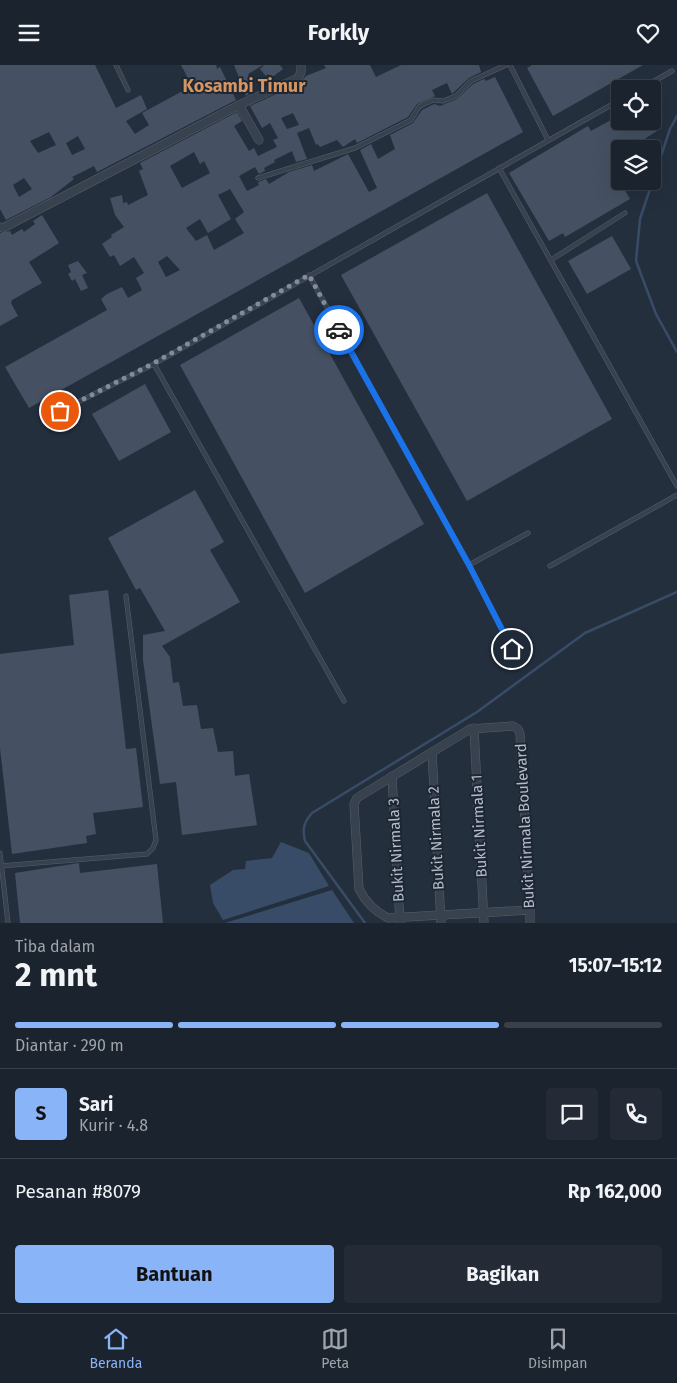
<!DOCTYPE html>
<html lang="id">
<head>
<meta charset="utf-8">
<style>
  :root { --surface:#1b232e; --page:#242b36; --text:#f1f3f6; --muted:#a0a4aa; --line:#39404a; --accent:#8ab4f8 }
  body { margin:0; font-family:"Fira Sans",sans-serif; background:var(--page); color:var(--text); height:100vh; display:flex; flex-direction:column; font-size:19px; white-space:nowrap }
  * { box-sizing:border-box; margin:0 }
  p { font-size:16px; color:var(--muted) }
  .icon { flex:none; width:28px; height:28px; fill:none; stroke:currentColor; stroke-width:2; stroke-linecap:round; stroke-linejoin:round }
  .map { position:relative; height:858px; overflow:hidden }
  .side { display:flex; flex-direction:column; background:var(--surface); flex:1 }
  .side>* { flex:none }
  .fabs { position:absolute; left:611px; top:15px; display:grid; gap:10px }
  .fabs a { display:grid; place-items:center; width:50px; height:50px; border-radius:5px; background:var(--surface); box-shadow:0 5px 20px #0002,0 0 0 1px var(--line); font-size:25px }
  .pin { position:absolute; display:grid; place-items:center; width:42px; height:42px; color:#fff; margin:-21px; border:2px solid #fff; border-radius:50%; box-shadow:0 1px 5px #0007 }
  .courier { position:absolute; display:grid; place-items:center; width:50px; height:50px; margin:-25px; border:4px solid #1a73e8; border-radius:50%; background:#fff; color:#222; box-shadow:0 1px 6px #0007 }
  .summary em { font-style:normal; font-weight:700 }
  .summary div { display:flex; flex-direction:column-reverse }
  .summary { display:flex; align-items:center; justify-content:space-between; height:85px; padding:0 15px }
  h1 { font-size:32px; font-weight:700; line-height:38px }
  .bar { display:grid; grid-template-columns:repeat(4,1fr); gap:8px 5px; align-content:center; height:60px; padding:0 15px }
  .bar i { height:6px; border-radius:4px; background:var(--line) }
  .bar .active { background:var(--accent) }
  .bar p { grid-column:span 4 }
  .line { display:flex; align-items:center; gap:12px; padding:0 15px; border-top:1px solid var(--line) }
  .line div { flex:1 }
  .round { display:grid; place-items:center; flex:none; width:52px; height:52px; border-radius:5px; background:var(--page) }
  .primary-button { display:flex; gap:10px; margin-top:auto; padding:10px 15px }
  .primary-button a { flex:1; height:58px; border-radius:5px; background:var(--accent); color:#111; font-size:20px; font-weight:700; line-height:58px; text-align:center }
  .primary-button a+a { background:var(--page); color:var(--text) }
  header { display:flex; justify-content:space-between; align-items:center; height:65px; padding:0 15px; background:var(--surface); font-size:22px; font-weight:700 }
  .menu { display:flex; justify-content:space-around; align-items:center; height:70px; border-top:1px solid var(--line); background:var(--surface); font-size:14px; color:var(--muted) }
  .menu a { display:grid; justify-items:center; gap:2px }
  .menu .active { color:var(--accent) }
  .map>svg:first-child { display:block }
  .water { fill:#394c67 }
  .lines { fill:none; stroke-linecap:round; stroke-linejoin:round }
  .stream { stroke:#394c67; stroke-width:2.5 }
  .building { fill:#455162; fill-rule:evenodd }
  .service-casing { stroke:#565f6c; stroke-width:5 }
  .minor-casing { stroke:#565f6c; stroke-width:9 }
  .service { stroke:#38414e; stroke-width:4 }
  .minor { stroke:#38414e; stroke-width:8 }
  .done { stroke:#828b98; stroke-width:5; stroke-dasharray:0 9 }
  .route { stroke:#1a73e8; stroke-width:6 }
  .labels { text-anchor:middle; dominant-baseline:central; stroke-width:4; stroke-linejoin:round; paint-order:stroke }
  .street-label { font-size:15px; fill:#b4bcc9; stroke:#1d2633 }
  .quarter-label { font-size:18px; font-weight:bold; fill:#d59563; stroke:#1d2633 }
</style>
</head>
<body>
<header><svg class="icon" aria-label="menu" viewBox="0 0 24 24"><path d="M4 6h16M4 12h16M4 18h16"/></svg>Forkly<svg class="icon" aria-label="heart" viewBox="0 0 24 24"><path d="M12 20l-8-8c-3-5 5-10 8-4 3-6 11-1 8 4z"/></svg></header>
<div class="map">
<svg width="677" height="858" viewBox="0 0 677 858">
  <rect width="100%" height="100%" fill="#242f3e"/>
  <g class="water">
    <path d="M281 777 309 788 329 821 223 855 213 838 210 820 233 805 245 804 246 796 272 793Z"/>
    <path d="M332 825 354 858H225Z"/>
  </g>
  <g class="lines">
    <g class="stream">
      <path d="M677 51 670 64 640 154 636 196 656 249 677 287"/>
      <path d="M365 858 305 776C302 764 304 757 312 748L477 647 585 568 677 527"/>
    </g>
  </g>
  <g class="building">
    <path d="M0 0H95L116 43 141 30 147 44 126 56 135 69 149 60 142 48 192 21 181 0H216L217 4 220 2 236 35 97 107 94 101 72 112 74 114 51 132 6 155 0 144ZM49 67 56 80 38 88 30 76ZM78 71 85 84 72 90 66 78ZM24 113 32 124 19 132 13 120Z"/>
    <path d="M234 0H263L248 9 255 22 251 24 253 27 246 31Z"/>
    <path d="M264 0H280L283 4 271 13 268 9 266 11 260 4Z"/>
    <path d="M324 0H370L376 12 401 0H479L481 7 469 13 452 29 447 18 432 25 435 31 417 39 408 52 357 78 355 74 343 82 337 75 320 82 318 79 316 80 309 63 297 68 307 94 296 97 292 86 274 95 275 97 264 103 265 106 259 109 255 102 239 111 247 126 259 120 258 117 266 114 269 119 289 107 312 100 314 106 348 89 369 127 377 123 360 85 371 79 378 94 395 84 390 70 413 58 422 45 434 39 440 41 457 34 473 19 484 14 486 16 495 12 523 67 29 343 5 302 107 245 101 234 107 229 122 222 128 233 142 225 136 213 144 208 134 192 120 201 114 190 110 192 102 179 112 172 111 170 124 162 115 150 110 133 122 130 123 138 127 137 128 140 148 130 139 106 143 104 140 98 237 47 242 56 234 61 249 86 254 83 258 91 277 82 273 75 278 73 270 58 262 63 250 41 300 18 306 11 326 3ZM293 48 299 60 287 64 281 53ZM194 87 200 99 204 96 210 108 182 123 170 101ZM230 124 244 147 235 154 244 168 214 185 207 170 196 176 186 163 200 154 208 168 231 154 218 130ZM167 191 180 205 166 212 158 197Z"/>
    <path d="M532 0H643L553 51 527 3Z"/>
    <path d="M620 50V56H652L657 66 643 75 648 84H620V96L611 101 630 134 565 172 563 168 549 176 509 108 588 61 591 66Z"/>
    <path d="M487 128 612 354 467 436 341 210Z"/>
    <path d="M42 150 59 178 29 197 42 218 12 235 11 238 18 251 0 261V168L10 166 12 170 22 164 24 167 35 159 33 156Z"/>
    <path d="M612 171 631 204 587 229 568 196Z"/>
    <path d="M78 196 87 208 82 210 88 223 81 226 75 214 72 216 68 209 71 207 68 200Z"/>
    <path d="M299 233 424 459 305 528 180 300Z"/>
    <path d="M145 319 171 367 119 396 92 349Z"/>
    <path d="M195 425 224 477 210 485 240 537 162 581 170 592 173 618 179 617 183 641 197 640 201 664 213 663 218 687 233 686 235 711 249 709 257 760 182 770 176 717 160 719 143 595V570L165 566 140 523 136 525 108 473Z"/>
    <path d="M108 525 126 684 136 683 143 742 93 748 96 769 86 771 87 778 12 789 0 683V589L74 580 69 530Z"/>
    <path d="M79 798 80 808 157 799 163 858H20L15 808Z"/>
  </g>
  <g class="lines">
    <defs>
      <g id="service">
        <path d="M116 0 128 25"/>
        <path d="M510 0 548 75"/>
        <path d="M640 24 672 6"/>
        <path d="M499 103 677 421"/>
        <path d="M258 113 355 83 411 55 419 42 424 39 433 35 443 36 456 31 471 16 506 0"/>
        <path d="M551 195 625 148"/>
        <path d="M309 210 469 500 521 601"/>
        <path d="M154 299 344 636"/>
        <path d="M44 354 154 299 620 35"/>
        <path d="M469 500 528 468"/>
        <path d="M550 501 677 430"/>
        <path d="M0 788 8 858"/>
        <path d="M0 801 147 789 153 783 156 775 126 531"/>
      </g>
      <g id="minor">
        <path d="M239 40 259 75"/>
        <path d="M0 162 3 163 239 40 298 13 301 7V0"/>
        <path d="M474 663 484 858"/>
        <path d="M432 687 441 858"/>
        <path d="M392 711 400 858"/>
        <path d="M530 845 388 853C376 847 365 836 359 824L354 739 357 733 470 664 513 661 518 664 520 669 530 845V858"/>
      </g>
    </defs>
    <use href="#service" class="service-casing"/>
    <use href="#minor" class="minor-casing"/>
    <use href="#service" class="service"/>
    <use href="#minor" class="minor"/>
  </g>
  <g class="lines">
    <path class="done" d="M60 346 154 298 309 210 339 265"/>
    <path class="route" d="M339 265 469 500 512 584"/>
  </g>
  <g class="labels">
    <g class="street-label">
      <text transform="translate(479 761) rotate(-93)">Bukit Nirmala 1</text>
      <text transform="translate(525 761) rotate(-93)">Bukit Nirmala Boulevard</text>
      <text transform="translate(436 773) rotate(-93)">Bukit Nirmala 2</text>
      <text transform="translate(396 785) rotate(-93)">Bukit Nirmala 3</text>
    </g>
    <g class="quarter-label">
      <text x="244" y="21">Kosambi Timur</text>
    </g>
  </g>
</svg>
<div class="fabs">
<a><svg class="icon" aria-label="locate" viewBox="0 0 24 24"><circle cx="12" cy="12" r="6"/><path d="M12 2v4M12 18v4M2 12h4M18 12h4"/></svg></a>
<a><svg class="icon" aria-label="layers" viewBox="0 0 24 24"><path d="M12 4l9 5-9 5-9-5zM3 14l9 5 9-5"/></svg></a>
</div>
<div class="pin" style="left:60px;top:346px;background:#ea580c"><svg class="icon" aria-label="bag" viewBox="0 0 24 24"><path d="M5 8h14l-1 12H6zM9 8a3 3 0 0 1 6 0"/></svg></div>
<div class="pin" style="left:512px;top:584px;background:#1f2937"><svg class="icon" aria-label="home" viewBox="0 0 24 24"><path d="M3 11l9-7 9 7M6 9v11h12V9"/></svg></div>
<div class="courier" style="left:339px;top:265px"><svg class="icon" aria-label="car" viewBox="0 0 24 24"><path d="M5 17H2v-5l4-1 3-4h7l3 4 3 1v5h-3M9 17h6M6 11h13"/><circle cx="7" cy="17" r="2"/><circle cx="17" cy="17" r="2"/></svg></div>
</div>
<section class="side">
<div class="summary"><div><h1>2 mnt</h1><p>Tiba dalam</p></div><em>15:07–15:12</em></div>
<div class="bar"><i class="active"></i><i class="active"></i><i class="active"></i><i></i><p>Diantar · 290 m</p></div>
<div class="line" style="height:90px"><b class="round" style="background:var(--accent);color:#111">S</b><div><b>Sari</b><p>Kurir · 4.8</p></div><a class="round"><svg class="icon" aria-label="chat" viewBox="0 0 24 24"><path d="M4 5h16v11H9l-5 4z"/></svg></a><a class="round"><svg class="icon" aria-label="phone" viewBox="0 0 24 24"><path d="M5 4h4l2 5-3 2q2 4 5 5l2-3 5 2v4C11 20 4 13 5 4z"/></svg></a></div>
<div class="line" style="height:65px"><div>Pesanan #8079</div><b>Rp 162,000</b></div>
<div class="primary-button"><a>Bantuan</a><a>Bagikan</a></div>
</section>
<nav class="menu">
<a class="active"><svg class="icon" aria-label="home" viewBox="0 0 24 24"><path d="M3 11l9-7 9 7M6 9v11h12V9"/></svg>Beranda</a>
<a><svg class="icon" aria-label="map" viewBox="0 0 24 24"><path d="M3 6l6-2 6 2 6-2v14l-6 2-6-2-6 2zM9 4v14M15 6v14"/></svg>Peta</a>
<a><svg class="icon" aria-label="saved" viewBox="0 0 24 24"><path d="M7 4h10v16l-5-4-5 4z"/></svg>Disimpan</a>
</nav>
</body>
</html>
